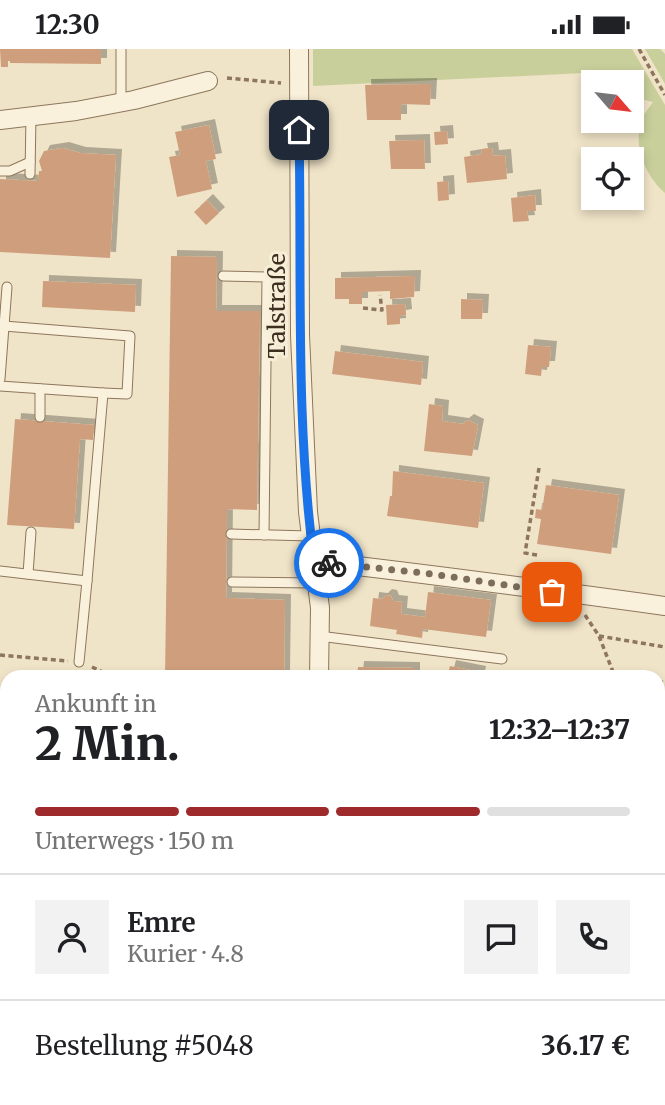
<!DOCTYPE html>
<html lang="de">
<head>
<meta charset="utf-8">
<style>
  :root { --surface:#fff; --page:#f2f2f2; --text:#202124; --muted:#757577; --line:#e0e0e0; --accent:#9e2a2b }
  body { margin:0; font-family:Merriweather,serif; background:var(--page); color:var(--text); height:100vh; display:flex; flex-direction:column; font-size:26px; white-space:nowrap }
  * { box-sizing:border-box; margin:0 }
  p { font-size:23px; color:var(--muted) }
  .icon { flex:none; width:38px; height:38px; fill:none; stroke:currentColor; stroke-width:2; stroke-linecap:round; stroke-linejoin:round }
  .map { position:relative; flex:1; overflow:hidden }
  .drawer { position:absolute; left:0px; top:621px; width:665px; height:436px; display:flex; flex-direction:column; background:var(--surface); border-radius:21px 21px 0 0; box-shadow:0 4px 10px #0003 }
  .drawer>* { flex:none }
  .needle { width:46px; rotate:118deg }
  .fabs { position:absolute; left:581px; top:21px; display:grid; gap:14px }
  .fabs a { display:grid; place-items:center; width:63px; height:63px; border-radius:0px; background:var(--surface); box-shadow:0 4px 10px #0003; font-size:35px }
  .pin { position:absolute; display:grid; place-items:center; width:60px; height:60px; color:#fff; margin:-30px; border-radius:14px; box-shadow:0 4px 10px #0006 }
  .courier { position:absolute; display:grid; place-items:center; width:70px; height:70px; margin:-35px; border:5px solid #1a73e8; border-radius:50%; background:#fff; color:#222; box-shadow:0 2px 9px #0007 }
  .summary em { font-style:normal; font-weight:800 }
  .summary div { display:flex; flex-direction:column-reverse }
  .summary { display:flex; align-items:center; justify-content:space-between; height:119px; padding:0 35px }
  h1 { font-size:46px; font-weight:800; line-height:52px }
  .bar { display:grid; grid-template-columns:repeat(4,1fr); gap:10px 7px; align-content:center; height:84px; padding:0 35px }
  .bar i { height:9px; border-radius:5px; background:var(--line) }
  .bar .selected { background:var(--accent) }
  .bar p { grid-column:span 4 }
  .line { display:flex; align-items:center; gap:18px; padding:0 35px; border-top:2px solid var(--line) }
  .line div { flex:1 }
  .round { display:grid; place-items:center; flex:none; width:74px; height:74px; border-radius:0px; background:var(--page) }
  .status { display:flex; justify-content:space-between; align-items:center; height:49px; padding:0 35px; background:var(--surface); direction:ltr }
  .status svg { height:19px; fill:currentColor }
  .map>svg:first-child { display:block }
  .green { fill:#c9cf9b }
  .building { fill:#cf9f7d; filter:url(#shadow) }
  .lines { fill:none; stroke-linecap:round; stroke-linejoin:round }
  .service-casing { stroke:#8d765c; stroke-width:11 }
  .minor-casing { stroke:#8d765c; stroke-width:20 }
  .path { stroke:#8d765c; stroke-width:3.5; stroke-dasharray:5 3.5; stroke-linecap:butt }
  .service { stroke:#faf1dc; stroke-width:9 }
  .minor { stroke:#faf1dc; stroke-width:18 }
  .done { stroke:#7c6e5b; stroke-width:7; stroke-dasharray:0 12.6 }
  .route { stroke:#1a73e8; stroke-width:9 }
  .labels { text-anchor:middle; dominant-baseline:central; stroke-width:6; stroke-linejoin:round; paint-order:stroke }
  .street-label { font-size:23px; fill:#3d2e20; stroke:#f7eed8 }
</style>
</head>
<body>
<div class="status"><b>12:30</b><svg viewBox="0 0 49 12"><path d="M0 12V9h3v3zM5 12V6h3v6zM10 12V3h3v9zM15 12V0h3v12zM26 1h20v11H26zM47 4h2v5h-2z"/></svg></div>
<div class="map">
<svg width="665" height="1056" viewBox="0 0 665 1056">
  <defs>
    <filter id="shadow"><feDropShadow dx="6" dy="-6" stdDeviation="0" flood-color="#0004"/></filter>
  </defs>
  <rect width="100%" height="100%" fill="#f0e4c8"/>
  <g class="green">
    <path d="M313 0H632L665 56V144C646 128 633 97 641 72 643 66 649 59 653 53L632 48V33H610L605 23 313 37Z"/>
    <path d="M645 0H660L665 5V35Z"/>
  </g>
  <g class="building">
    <path d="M0 0H101V15L10 14V11H8V18H1Z"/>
    <path d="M431 35 430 56 401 55V71H367L365 36Z"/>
    <path d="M209 76 216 110 206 112 212 140 177 148 169 108 180 106 175 83Z"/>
    <path d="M447 82 448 95 435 96 434 83Z"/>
    <path d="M424 91 425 120H391L389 92Z"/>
    <path d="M63 99 80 104 116 106 110 209 0 203V130L38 132 39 122H42L39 112 44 102Z"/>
    <path d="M492 99 493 107 505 106 507 130 467 134 464 108 482 105 481 100Z"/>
    <path d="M448 132 449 151 438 152 437 133Z"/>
    <path d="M535 146 536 162H527L529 172 513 173 511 149Z"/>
    <path d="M207 151 219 164 206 176 194 163Z"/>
    <path d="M171 207 217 208 216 262H260L257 461 227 460 226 549 285 551 284 628H165Z"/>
    <path d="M415 227 414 248 390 250V242L362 243V255H349V250H335V229Z"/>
    <path d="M43 232 136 236 135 263 42 258Z"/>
    <path d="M461 250 483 251 482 270H461Z"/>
    <path d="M405 255 406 266 400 267V275L387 276 386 256Z"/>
    <path d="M528 296 551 298 549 318H542L541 327 525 325Z"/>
    <path d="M335 302 423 313 421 336 332 325Z"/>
    <path d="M429 355 443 357 442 372 463 375 468 371 478 376 472 407 424 402Z"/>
    <path d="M15 370 94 376 93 391 80 390 74 480 7 476Z"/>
    <path d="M393 422 484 434 478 479 387 467 390 447H392Z"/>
    <path d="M546 436 619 446 611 505 537 495 541 470 535 469 536 460 542 461Z"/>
    <path d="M428 543 491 551 486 588 423 580 422 589 396 585 397 581 370 577 373 549 382 550 386 546 391 547 393 552 402 553 401 565 425 568Z"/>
    <path d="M450 617 480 623 479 628H447Z"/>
    <path d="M358 618 414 619V628H357Z"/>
    <path d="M7 1044V1050L20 1056H0Z"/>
    <path d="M369 1050H424L423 1056H368Z"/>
    <path d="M125 1051 142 1052V1056H124Z"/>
  </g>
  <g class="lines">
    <defs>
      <g id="service">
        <path d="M121 0V53"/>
        <path d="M0 122H10L30 113"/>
        <path d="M30 125 31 67"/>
        <path d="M223 227 267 228 264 486"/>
        <path d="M4 277 130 287 127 345 103 344"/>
        <path d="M0 330 7 238"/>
        <path d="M0 337 103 344 87 532"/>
        <path d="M40 368V340"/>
        <path d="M231 485 310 487"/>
        <path d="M0 522 87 532 79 613"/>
        <path d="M28 525 31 483"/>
        <path d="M232 533 316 534"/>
        <path d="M319 587 502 610"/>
        <path d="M0 706 7 708"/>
        <path d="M0 819 7 803"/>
        <path d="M0 851 7 854"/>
        <path d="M0 896 7 899"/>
        <path d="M0 945 7 929"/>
        <path d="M0 993 7 998"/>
        <path d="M75 1050 83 1056"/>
        <path d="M242 1050 306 1055"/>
        <path d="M306 1052 360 1054"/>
        <path d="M435 1056 436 1051"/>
      </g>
      <g id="minor">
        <path d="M299 0 300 286 308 463 320 559 319 628"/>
        <path d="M0 71 76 62 134 51 208 32"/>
        <path d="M314 512C431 525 548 541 665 557"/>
        <path d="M306 1056V1050"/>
      </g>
    </defs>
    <use href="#service" class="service-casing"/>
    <use href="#minor" class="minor-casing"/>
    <g class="path">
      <path d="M639 0 665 46"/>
      <path d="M227 29 281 34"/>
      <path d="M363 259 382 261 380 246"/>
      <path d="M537 506 525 504 539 419"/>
      <path d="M585 566 599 587 613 623 638 628"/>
      <path d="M599 587 665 598"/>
      <path d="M0 606 68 612"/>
      <path d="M92 618 113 628"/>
      <path d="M658 632 665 634"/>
      <path d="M658 750 665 751"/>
      <path d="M658 804 665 805"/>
    </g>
    <use href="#service" class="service"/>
    <use href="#minor" class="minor"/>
  </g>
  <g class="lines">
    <path class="done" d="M329 514 432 525 552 543"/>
    <path class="route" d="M299 81C302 224 295 370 314 512L329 514"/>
  </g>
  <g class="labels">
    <g class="street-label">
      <text transform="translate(276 257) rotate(-90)">Talstraße</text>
    </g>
  </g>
</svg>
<div class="fabs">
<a><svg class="needle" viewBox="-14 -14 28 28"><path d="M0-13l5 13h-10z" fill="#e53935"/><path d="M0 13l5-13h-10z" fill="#757577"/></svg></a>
<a><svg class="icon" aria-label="locate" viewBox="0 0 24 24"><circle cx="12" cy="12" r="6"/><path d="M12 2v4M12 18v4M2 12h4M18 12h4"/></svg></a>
</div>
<div class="pin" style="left:552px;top:543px;background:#ea580c"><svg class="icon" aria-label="bag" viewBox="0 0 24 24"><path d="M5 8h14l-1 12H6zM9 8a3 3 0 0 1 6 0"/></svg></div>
<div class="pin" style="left:299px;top:81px;background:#1f2937"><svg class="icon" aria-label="home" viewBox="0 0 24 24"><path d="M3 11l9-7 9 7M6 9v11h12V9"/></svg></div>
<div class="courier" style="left:329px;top:514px"><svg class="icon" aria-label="bike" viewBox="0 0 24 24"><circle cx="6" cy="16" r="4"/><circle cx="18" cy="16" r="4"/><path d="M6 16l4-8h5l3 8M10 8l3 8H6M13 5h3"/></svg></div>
<section class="drawer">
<div class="summary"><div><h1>2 Min.</h1><p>Ankunft in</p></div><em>12:32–12:37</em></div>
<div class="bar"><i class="selected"></i><i class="selected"></i><i class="selected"></i><i></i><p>Unterwegs · 150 m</p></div>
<div class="line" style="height:126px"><a class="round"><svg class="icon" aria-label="person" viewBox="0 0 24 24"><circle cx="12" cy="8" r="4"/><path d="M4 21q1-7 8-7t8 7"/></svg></a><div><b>Emre</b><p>Kurier · 4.8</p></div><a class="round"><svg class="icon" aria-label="chat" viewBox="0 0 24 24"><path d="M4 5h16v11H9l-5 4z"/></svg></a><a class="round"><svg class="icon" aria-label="phone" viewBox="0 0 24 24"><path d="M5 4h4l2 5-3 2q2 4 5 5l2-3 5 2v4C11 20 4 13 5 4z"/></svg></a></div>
<div class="line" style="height:91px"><div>Bestellung #5048</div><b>36.17 €</b></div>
</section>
</div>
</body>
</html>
